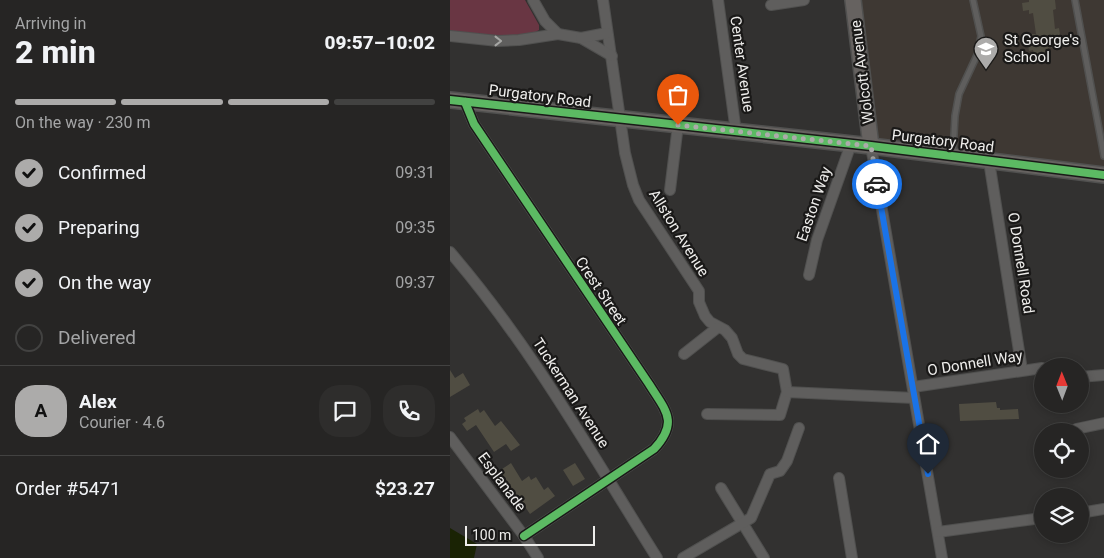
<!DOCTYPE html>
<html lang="en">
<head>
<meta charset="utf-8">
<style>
  :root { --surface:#262524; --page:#2e2d2c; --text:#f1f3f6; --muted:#a4a5a6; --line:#424241; --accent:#acabaa }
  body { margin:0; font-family:Roboto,sans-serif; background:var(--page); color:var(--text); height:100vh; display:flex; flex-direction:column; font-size:19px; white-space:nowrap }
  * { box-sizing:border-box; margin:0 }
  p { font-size:16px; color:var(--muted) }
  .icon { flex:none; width:28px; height:28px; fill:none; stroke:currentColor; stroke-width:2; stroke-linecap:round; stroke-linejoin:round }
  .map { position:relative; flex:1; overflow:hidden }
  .side { display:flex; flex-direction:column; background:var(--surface); width:450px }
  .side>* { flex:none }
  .needle { width:32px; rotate:359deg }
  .tools { position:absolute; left:584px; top:358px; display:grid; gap:10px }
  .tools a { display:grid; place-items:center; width:55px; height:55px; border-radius:50%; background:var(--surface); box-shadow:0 2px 8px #0003,0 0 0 1px var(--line); font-size:25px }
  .scale { position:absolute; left:15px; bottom:12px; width:130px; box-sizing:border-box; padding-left:5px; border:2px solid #eeedeb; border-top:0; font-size:14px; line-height:18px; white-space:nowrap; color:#eeedeb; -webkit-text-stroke:4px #1a1918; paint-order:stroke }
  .pin { position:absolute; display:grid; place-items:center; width:42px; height:42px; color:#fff; margin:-51px -21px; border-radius:50% 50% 50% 0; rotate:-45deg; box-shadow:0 0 5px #0007 }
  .pin .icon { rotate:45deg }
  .courier { position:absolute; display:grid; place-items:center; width:50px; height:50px; margin:-25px; border:4px solid #1a73e8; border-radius:50%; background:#fff; color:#222; box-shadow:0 1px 6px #0007 }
  .head em { font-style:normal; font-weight:800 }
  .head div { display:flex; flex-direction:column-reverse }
  .head { display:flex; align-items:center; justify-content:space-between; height:85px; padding:0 15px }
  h1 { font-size:32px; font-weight:800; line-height:38px }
  .bar { display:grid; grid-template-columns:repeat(4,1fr); gap:8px 5px; align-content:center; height:60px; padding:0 15px }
  .bar i { height:6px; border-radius:4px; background:var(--line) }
  .bar .on { background:var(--accent) }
  .bar p { grid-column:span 4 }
  .line { display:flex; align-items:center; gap:12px; padding:0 15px; border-top:1px solid var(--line) }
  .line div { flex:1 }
  .round { display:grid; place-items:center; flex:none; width:52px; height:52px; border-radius:20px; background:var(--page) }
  ol { padding:0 15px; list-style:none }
  li { display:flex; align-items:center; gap:15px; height:55px }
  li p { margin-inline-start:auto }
  li .icon { padding:5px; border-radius:50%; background:var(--accent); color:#111; stroke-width:4 }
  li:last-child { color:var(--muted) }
  li i { width:28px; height:28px; border:2px solid var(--line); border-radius:50% }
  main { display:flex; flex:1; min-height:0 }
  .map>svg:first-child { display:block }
  .built { fill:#3e3833 }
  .green { fill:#693643 }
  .water { fill:#1a2304 }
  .building { fill:#504d42 }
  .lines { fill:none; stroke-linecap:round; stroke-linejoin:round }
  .lane-casing { stroke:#50504f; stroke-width:8 }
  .street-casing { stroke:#50504f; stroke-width:12 }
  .secondary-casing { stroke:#50504f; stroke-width:18 }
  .lane { stroke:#5f5e5d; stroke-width:5 }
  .street { stroke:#5f5e5d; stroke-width:10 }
  .secondary { stroke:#666260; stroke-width:15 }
  .cycleway-casing { stroke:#1a1918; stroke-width:11 }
  .cycleway { stroke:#5cba63; stroke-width:8 }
  .oneway { stroke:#a6a6a4 }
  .done { stroke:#acabaa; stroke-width:5; stroke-dasharray:0 9 }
  .route { stroke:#1a73e8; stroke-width:6 }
  .labels { text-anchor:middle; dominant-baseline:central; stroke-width:4.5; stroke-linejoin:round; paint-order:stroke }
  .poi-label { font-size:15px; fill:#eeedeb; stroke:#1a1918; text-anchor:start }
  .street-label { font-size:15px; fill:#eeedeb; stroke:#1a1918 }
</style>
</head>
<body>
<main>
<section class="side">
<div class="head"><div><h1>2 min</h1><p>Arriving in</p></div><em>09:57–10:02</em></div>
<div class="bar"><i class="on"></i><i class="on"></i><i class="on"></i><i></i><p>On the way · 230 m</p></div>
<ol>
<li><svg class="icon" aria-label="check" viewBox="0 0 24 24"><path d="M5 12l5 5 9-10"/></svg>Confirmed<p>09:31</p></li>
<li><svg class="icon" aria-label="check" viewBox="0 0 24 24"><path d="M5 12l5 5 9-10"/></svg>Preparing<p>09:35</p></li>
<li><svg class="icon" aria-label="check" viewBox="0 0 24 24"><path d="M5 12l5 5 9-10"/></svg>On the way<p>09:37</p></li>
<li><i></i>Delivered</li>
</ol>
<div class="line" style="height:90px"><b class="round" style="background:var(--accent);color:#111">A</b><div><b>Alex</b><p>Courier · 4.6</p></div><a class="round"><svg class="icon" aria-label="chat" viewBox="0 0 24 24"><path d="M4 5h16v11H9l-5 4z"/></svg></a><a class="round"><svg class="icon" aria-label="phone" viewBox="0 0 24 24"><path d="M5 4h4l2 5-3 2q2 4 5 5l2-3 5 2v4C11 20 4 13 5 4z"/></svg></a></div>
<div class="line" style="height:65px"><div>Order #5471</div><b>$23.27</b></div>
</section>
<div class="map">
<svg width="654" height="558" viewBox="0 0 654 558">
  <rect width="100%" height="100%" fill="#323130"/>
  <path class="built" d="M407 0H654V175L429 140Z"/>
  <path class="green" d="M0 0H75L89 25V30C69 43 24 34 0 33Z"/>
  <path class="water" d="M0 528 27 544 24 558H0Z"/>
  <g class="building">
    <path d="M579 0H605L606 9 603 10 605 29 609 28 611 40 605 41 606 47 598 48 599 54 584 56 583 50 579 51 577 39 582 38 581 34H586L583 13 579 14V10L573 11 572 3 579 2Z"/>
    <path d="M0 370 5 378 13 373 20 385 0 397Z"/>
    <path d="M546 402 547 408H550V410L568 409 569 419 510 421 509 404Z"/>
    <path d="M28 409 30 413 34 410 45 426 51 421 70 445 61 451 56 444 44 452 26 425 17 431 12 424 16 421 14 418Z"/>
    <path d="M61 463 72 481 79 476 81 480 86 477 94 490 98 487 105 496 80 514 69 498 64 501 51 479 54 477 49 471Z"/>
    <path d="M125 463 135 479 123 486 113 470Z"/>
  </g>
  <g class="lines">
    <defs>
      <g id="lane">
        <path d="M625 0 654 156"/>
        <path d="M503 153 505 116 509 94 528 53 531 36 523 0"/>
      </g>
      <g id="street">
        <path d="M83 0 95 21 108 34"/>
        <path d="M153 0 175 153 183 185 189 200 249 291V302L255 316 260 322 275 330 282 338 288 354 293 359 333 369 337 392 330 415 257 414"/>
        <path d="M268 0 286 132"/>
        <path d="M321 5 354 0"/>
        <path d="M0 36 48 41 69 40 108 34 131 38 162 56"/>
        <path d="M131 38 157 33"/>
        <path d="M15 102 24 124 199 384C216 411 229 422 204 449L74 536"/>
        <path d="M421 146 492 558"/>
        <path d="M539 161 572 370"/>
        <path d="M220 190 228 125"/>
        <path d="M0 252C81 346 141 453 207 558"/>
        <path d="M359 275 367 240 401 144"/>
        <path d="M234 354 267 328"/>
        <path d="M630 377 654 375"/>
        <path d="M463 387 592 368"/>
        <path d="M337 392 464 398"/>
        <path d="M626 429 654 423"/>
        <path d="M0 437 74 536 88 558"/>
        <path d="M389 478 402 558"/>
        <path d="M271 488 314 558"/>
        <path d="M630 513 654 509"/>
        <path d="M488 532 592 518"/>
        <path d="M233 558 301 518 320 474 330 471 337 461 349 428"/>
      </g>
      <g id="secondary">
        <path d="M403 0 421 146"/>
        <path d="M0 100 421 146 654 175"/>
      </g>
    </defs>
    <use href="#lane" class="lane-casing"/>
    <use href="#street" class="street-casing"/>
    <use href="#secondary" class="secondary-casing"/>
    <use href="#lane" class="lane"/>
    <use href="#street" class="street"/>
    <use href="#secondary" class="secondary"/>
    <defs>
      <g id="cycleway">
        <path d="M0 100 421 146 654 175"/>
        <path d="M15 102 24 124 199 384C216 411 229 422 204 449L74 536"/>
      </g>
    </defs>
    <use href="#cycleway" class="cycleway-casing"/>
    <use href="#cycleway" class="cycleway"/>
  </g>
  <defs><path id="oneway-chevron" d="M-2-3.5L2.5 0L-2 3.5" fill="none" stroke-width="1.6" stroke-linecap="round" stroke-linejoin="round" transform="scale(1.25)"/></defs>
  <use class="oneway" href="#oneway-chevron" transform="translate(48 41)"/>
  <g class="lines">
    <path class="done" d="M228 125 421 146 427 184"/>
    <path class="route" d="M427 184 478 474"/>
  </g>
  <defs>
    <symbol id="school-pin" viewBox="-11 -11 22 30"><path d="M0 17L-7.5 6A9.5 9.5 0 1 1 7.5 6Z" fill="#acabaa" stroke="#1a1918"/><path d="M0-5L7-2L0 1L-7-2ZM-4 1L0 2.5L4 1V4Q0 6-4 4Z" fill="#fff"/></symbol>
  </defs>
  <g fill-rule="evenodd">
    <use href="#school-pin" x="522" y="35" width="28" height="38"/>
  </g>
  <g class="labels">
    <g class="poi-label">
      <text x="554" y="40">St George's<tspan x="554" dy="17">School</tspan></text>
    </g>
    <g class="street-label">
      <text transform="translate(292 64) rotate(82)">Center Avenue</text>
      <text transform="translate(412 72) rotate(-97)">Wolcott Avenue</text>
      <text transform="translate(90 96) rotate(7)">Purgatory Road</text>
      <text transform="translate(493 141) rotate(7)">Purgatory Road</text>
      <text transform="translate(364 204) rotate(-71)">Easton Way</text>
      <text transform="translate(229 233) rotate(58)">Allston Avenue</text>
      <text transform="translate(571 263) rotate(81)">O Donnell Road</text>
      <text transform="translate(151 291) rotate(56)">Crest Street</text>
      <text transform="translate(525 363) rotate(-9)">O Donnell Way</text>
      <text transform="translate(121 393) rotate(57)">Tuckerman Avenue</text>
      <text transform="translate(52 482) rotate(53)">Esplanade</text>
    </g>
  </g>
</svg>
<div class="tools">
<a><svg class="needle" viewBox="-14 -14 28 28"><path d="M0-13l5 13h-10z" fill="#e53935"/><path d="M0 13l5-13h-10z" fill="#a4a5a6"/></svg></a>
<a><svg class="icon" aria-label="locate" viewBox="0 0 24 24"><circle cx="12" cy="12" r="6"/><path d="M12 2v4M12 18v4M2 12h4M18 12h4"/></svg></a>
<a><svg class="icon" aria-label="layers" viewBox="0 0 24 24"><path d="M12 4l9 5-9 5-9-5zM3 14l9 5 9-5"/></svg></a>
</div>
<div class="scale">100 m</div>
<div class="pin" style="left:228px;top:125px;background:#ea580c"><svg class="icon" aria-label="bag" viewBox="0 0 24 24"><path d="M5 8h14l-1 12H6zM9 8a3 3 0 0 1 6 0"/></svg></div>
<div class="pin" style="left:478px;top:474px;background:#1f2937"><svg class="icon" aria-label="home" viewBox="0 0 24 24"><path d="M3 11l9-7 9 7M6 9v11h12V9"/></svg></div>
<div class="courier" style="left:427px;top:184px"><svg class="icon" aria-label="car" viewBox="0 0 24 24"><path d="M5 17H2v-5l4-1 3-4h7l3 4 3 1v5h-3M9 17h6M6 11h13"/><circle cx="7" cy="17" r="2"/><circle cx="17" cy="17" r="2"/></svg></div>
</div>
</main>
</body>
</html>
